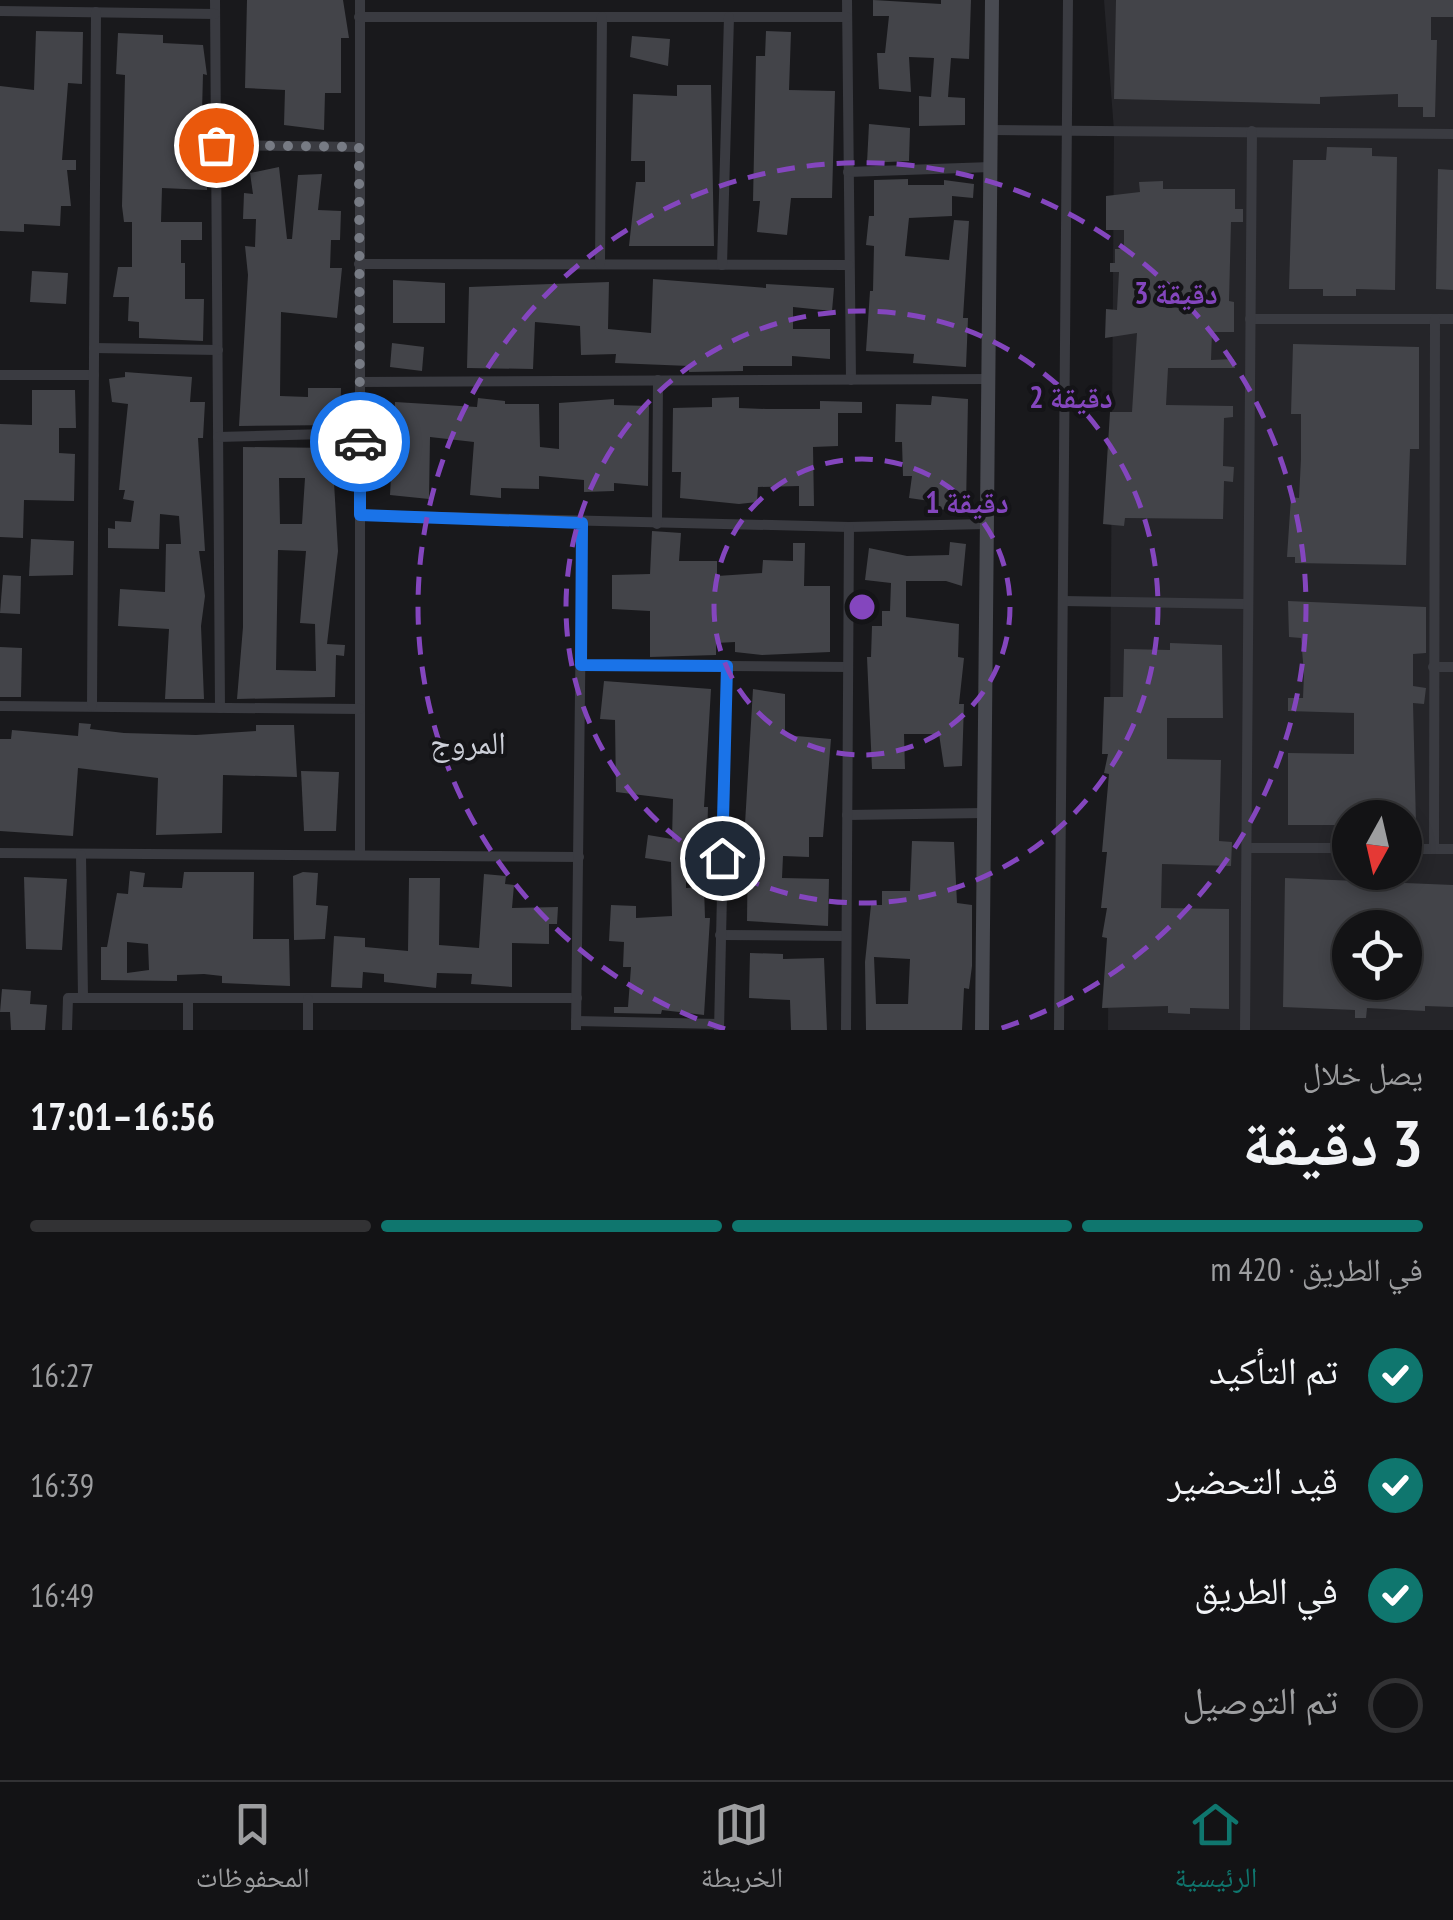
<!DOCTYPE html>
<html lang="ar">
<head>
<meta charset="utf-8">
<style>
  :root { --surface:#131315; --page:#202022; --text:#f1f3f6; --muted:#9d9ea0; --line:#323234; --accent:#0f766e }
  body { margin:0; font-family:"PT Sans Narrow","Noto Naskh Arabic",sans-serif; background:var(--page); color:var(--text); direction:rtl; height:100vh; display:flex; flex-direction:column; font-size:38px; white-space:nowrap }
  * { box-sizing:border-box; margin:0 }
  p { font-size:32px; color:var(--muted) }
  .icon { flex:none; width:55px; height:55px; fill:none; stroke:currentColor; stroke-width:2; stroke-linecap:round; stroke-linejoin:round }
  .map { position:relative; height:1030px; overflow:hidden; direction:ltr }
  .sheet { display:flex; flex-direction:column; background:var(--surface); flex:1 }
  .sheet>* { flex:none }
  .needle { width:65px; rotate:188deg }
  .fabs { position:absolute; left:1332px; top:800px; display:grid; gap:20px }
  .fabs a { display:grid; place-items:center; width:90px; height:90px; border-radius:50%; background:var(--surface); box-shadow:0 5px 15px #0003,0 0 0 2px var(--line); font-size:50px }
  .pin { position:absolute; display:grid; place-items:center; width:85px; height:85px; color:#fff; margin:-42px; border:5px solid #fff; border-radius:50%; box-shadow:0 2px 10px #0007 }
  .courier { position:absolute; display:grid; place-items:center; width:100px; height:100px; margin:-50px; border:8px solid #1a73e8; border-radius:50%; background:#fff; color:#222; box-shadow:0 2px 12px #0007 }
  .overview em { font-style:normal; font-weight:800 }
  .overview div { display:flex; flex-direction:column-reverse }
  .overview { display:flex; align-items:center; justify-content:space-between; height:170px; padding:0 30px }
  h1 { font-size:65px; font-weight:800; line-height:75px }
  .bar { display:grid; grid-template-columns:repeat(4,1fr); gap:15px 10px; align-content:center; height:120px; padding:0 30px }
  .bar i { height:12px; border-radius:8px; background:var(--line) }
  .bar .selected { background:var(--accent) }
  .bar p { grid-column:span 4 }
  ol { padding:0 30px; list-style:none }
  li { display:flex; align-items:center; gap:30px; height:110px }
  li p { margin-inline-start:auto }
  li .icon { padding:10px; border-radius:50%; background:var(--accent); color:#fff; stroke-width:4 }
  li:last-child { color:var(--muted) }
  li i { width:55px; height:55px; border:5px solid var(--line); border-radius:50% }
  .menu { display:flex; justify-content:space-around; align-items:center; height:140px; border-top:2px solid var(--line); background:var(--surface); font-size:28px; color:var(--muted) }
  .menu a { display:grid; justify-items:center; gap:5px }
  .menu .selected { color:var(--accent) }
  .map>svg:first-child { display:block }
  .built { fill:#252529; fill-rule:evenodd }
  .building { fill:#434449; fill-rule:evenodd }
  .lines { fill:none; stroke-linecap:round; stroke-linejoin:round }
  .street { stroke:#3a3b41; stroke-width:10 }
  .secondary { stroke:#484a51; stroke-width:14 }
  .done { stroke:#777b84; stroke-width:10; stroke-dasharray:0 18 }
  .route { stroke:#1a73e8; stroke-width:12 }
  .ring { fill:none; stroke:#8446be; stroke-width:5; stroke-dasharray:18 12 }
  .labels { text-anchor:middle; dominant-baseline:central; stroke-width:8; stroke-linejoin:round; paint-order:stroke }
  .neighbourhood-label { font-size:32px; fill:#cccfd8; stroke:#141417 }
  .centre { fill:#8446be; stroke:#141417; stroke-width:5 }
  .ring-label { font-size:30px; text-anchor:middle; font-weight:bold; fill:#8446be; stroke:#141417; stroke-width:8; stroke-linejoin:round; paint-order:stroke }
</style>
</head>
<body>
<div class="map">
<svg width="1453" height="1030" viewBox="0 0 1453 1030">
  <rect width="100%" height="100%" fill="#19191c"/>
  <path class="built" d="M1104 0H1453V1030H1108L1114 131ZM1350 818H1405V872H1350ZM1350 928H1405V982H1350Z"/>
  <g class="building">
    <path d="M247 0H343L349 38H341V93H325L324 130 284 125 285 90 245 88Z"/>
    <path d="M873 0 941 4V0H971L969 59 951 58 948 97 965 98V125L919 126V96L931 97 934 58 909 57 911 92 879 89 877 53H885L889 16H873Z"/>
    <path d="M1116 0H1453V17H1431V40H1437L1435 117H1423V107H1398V94L1320 97V104L1114 99Z"/>
    <path d="M36 31 83 32 82 84 68 83 62 160H76V170H67L71 206H61L60 226 24 224V232L0 231V86L34 90Z"/>
    <path d="M766 31 791 32 789 90 835 91 832 198H791L787 235 757 232 760 201H753L756 56H765Z"/>
    <path d="M118 33 163 35V43L203 45 207 75 203 74 201 150H207V190L162 188 161 222H202V240H181V263H185V299H204L203 341 139 338V322L128 321 129 297H113L118 267H132V222H124L122 206 125 75 116 74Z"/>
    <path d="M632 36 670 39 668 66 630 57Z"/>
    <path d="M677 85H711L714 246H629L636 182H645V161H631L633 94 677 96Z"/>
    <path d="M869 124 910 128 909 161 867 163Z"/>
    <path d="M1327 147 1372 148V156L1397 157 1395 290 1356 289V296H1323V289H1289L1293 160H1326Z"/>
    <path d="M279 167 287 239H292L298 175 322 174 318 210 341 211 340 240H331L330 268H342L337 318 281 312 280 396 308 397V388H341L340 425 239 426 248 275 245 246 255 247 256 219H243L244 193 253 194 250 173Z"/>
    <path d="M1438 169 1453 170V290L1436 289Z"/>
    <path d="M908 179V185H944V180L974 184 973 198 952 196V216L909 218 905 256 949 260 954 220 969 221 963 318H968L966 367 913 363 914 354 866 351 870 291H873L874 246 866 245 869 216H874V180Z"/>
    <path d="M1163 181V189H1235V209H1243V222H1231L1229 301 1234 302V332H1212L1211 360 1234 359 1235 368H1168L1166 405 1233 406V417L1224 418 1223 466 1234 467 1233 482 1224 481 1223 519 1125 518 1124 526 1103 524 1110 412H1132L1137 333 1105 338 1106 309 1117 310 1119 272H1110V263H1115V249H1124V230H1106V196L1140 192 1139 182Z"/>
    <path d="M32 271 68 273 66 304 30 302Z"/>
    <path d="M653 279 766 288V284L834 288 832 311 793 307V329H830V359L792 356V366H743V371L689 372V366L615 363 616 354 581 355 580 326 535 322 533 369 467 368 469 287 609 282 608 329 651 333Z"/>
    <path d="M393 280 445 283V323H393Z"/>
    <path d="M392 343 424 347 422 371 390 367Z"/>
    <path d="M1293 344 1419 347V449H1410L1406 565 1295 563V557H1287L1291 497 1299 498 1301 459V414H1291Z"/>
    <path d="M125 372 192 377 190 402H205L203 438H198L205 551H199L205 596 201 626 204 699H165L169 629 118 626 120 589 165 592 166 544H181L179 516 160 514 159 549 108 548V528L115 529V521L131 522 134 501 123 499 125 490H119L128 404 112 402 109 379 125 377Z"/>
    <path d="M32 390H75L76 428H59V453L75 454 74 501 24 500 23 538 0 537V424L32 425Z"/>
    <path d="M932 396 968 399 966 507 956 510 930 509V501L909 498 912 476H903L902 442H895L896 404 931 405Z"/>
    <path d="M739 397V408L766 409H820V401L862 402V413H838V446L813 447 814 506H799V486L758 487 757 502 739 504 680 498 681 472H672L673 408 712 407V398Z"/>
    <path d="M478 398 505 401V404H539L540 447 559 449V403L614 399V405L649 406 648 486 614 483V491L584 492V480L539 476V489L501 488V498L470 495 474 442 430 437 429 499 390 495 395 402 477 407Z"/>
    <path d="M243 447 332 448 338 551 327 644 345 645 344 656 336 655 335 697 237 699 243 627ZM279 478H305L302 524H280ZM278 550 306 551 300 623 315 624 316 671 276 670Z"/>
    <path d="M652 531 681 533 679 561H717V576L762 573 763 560 793 561V543H805L804 586H830V652L762 655 735 652V642L716 643V655L650 657V611L612 609V575L650 574Z"/>
    <path d="M31 539 74 541 73 575 29 576Z"/>
    <path d="M950 542 966 544 962 586 946 581H906V617L959 624 958 657 964 658 959 704H964L962 766 944 767 939 734H904L905 769H872L867 657H871L872 626H882V611H890L891 583 865 580 869 548 907 556 949 555Z"/>
    <path d="M3 575 21 576 20 614 0 613Z"/>
    <path d="M1288 601 1426 607V653L1413 654V686L1426 688 1424 704 1413 703 1416 824 1405 823V818H1349V825H1288V753L1354 754V713L1288 711V698H1303L1304 674 1301 638 1289 637Z"/>
    <path d="M1170 643 1222 645 1223 718H1167V759L1221 760 1219 841 1232 842 1231 866 1162 864 1161 908 1229 909V1009L1190 1008V1014L1168 1013V1006L1102 1008 1107 938 1102 937 1107 908H1101L1107 852H1102L1109 774 1104 773 1108 754H1102L1104 697H1123L1124 649 1170 650Z"/>
    <path d="M0 647 22 648 21 697H0Z"/>
    <path d="M604 681 711 689 704 807H708L706 868 686 867V888L704 887 705 918H710L704 1015 662 1010 661 1014 614 1013V1007H628L631 967H623L624 942 609 941 611 905 636 906V918L672 916 671 862 645 858 648 835 672 839 673 799 616 792 615 720 600 719Z"/>
    <path d="M753 689 785 694V735L831 739 823 837H809V857L783 856 782 878 829 879 828 926 747 921 748 841H744Z"/>
    <path d="M79 723 91 724 90 729 124 733 196 735 256 731V725H294L297 777 223 775 222 833 156 835 158 778 78 768 73 836 0 831V739H11L12 730 78 736Z"/>
    <path d="M301 771 339 772 336 831H304Z"/>
    <path d="M912 841 954 842 957 903 972 905V966L969 989 964 988 962 1030H866L865 962 871 905H882V891H910ZM874 957 910 959 908 1004H876Z"/>
    <path d="M130 871 145 873 143 887 182 888 184 872H254L253 939H289L290 986 222 983V976L204 974 177 975V981L101 980V947H107L117 893 128 894ZM127 942 148 944 149 970 127 973Z"/>
    <path d="M303 872 318 873 316 905 328 906 325 939 294 940 293 876Z"/>
    <path d="M484 874 506 876 505 884 514 885 512 908 558 907 557 924H549V944L512 943V987L471 984 472 974 437 973 436 988 384 982V974L363 972 362 988 331 987 334 936 365 938V947L408 951 409 878H440L439 945 479 948Z"/>
    <path d="M24 877 67 879 62 950 26 949Z"/>
    <path d="M1285 878 1453 885V1007L1425 1006V1011L1367 1008 1366 1018H1355V1010L1283 1007ZM1350 928H1405V982H1350Z"/>
    <path d="M750 953 783 954V959L824 958 827 1030H791L790 1000 749 998Z"/>
    <path d="M2 989 31 991 30 1004 47 1005 45 1030H11L10 1012H0Z"/>
  </g>
  <g class="lines">
    <g class="street">
      <path d="M215 0 220 708"/>
      <path d="M360 0V854"/>
      <path d="M847 0 851 380"/>
      <path d="M0 11 215 14"/>
      <path d="M359 17H847"/>
      <path d="M991 130 1453 134"/>
      <path d="M216 145 359 147"/>
      <path d="M848 172 991 167"/>
      <path d="M359 264 849 265"/>
      <path d="M600 264 602 17"/>
      <path d="M722 265 729 17"/>
      <path d="M1250 319H1453"/>
      <path d="M94 348 218 350"/>
      <path d="M0 375H94"/>
      <path d="M360 382 989 379"/>
      <path d="M218 437 360 433"/>
      <path d="M360 515 849 527 987 524"/>
      <path d="M657 524 658 380"/>
      <path d="M1063 601 1246 604"/>
      <path d="M581 665 848 667"/>
      <path d="M1433 667H1453"/>
      <path d="M0 706 360 709"/>
      <path d="M92 706 96 12"/>
      <path d="M847 815 984 813"/>
      <path d="M1248 848H1350"/>
      <path d="M1405 849H1453"/>
      <path d="M1434 849 1435 319"/>
      <path d="M0 853 579 857"/>
      <path d="M81 855 83 998"/>
      <path d="M720 935 846 936"/>
      <path d="M188 999V1030"/>
      <path d="M576 1021 719 1024"/>
      <path d="M67 1030 68 998H577"/>
      <path d="M308 1030V999"/>
      <path d="M576 1030 582 523"/>
      <path d="M719 1030 727 666"/>
      <path d="M846 1030 849 527"/>
      <path d="M1059 1030 1068 0"/>
      <path d="M1245 1030 1252 131"/>
    </g>
    <path class="secondary" d="M982 1030 992 0"/>
  </g>
  <g class="lines">
    <path class="done" d="M216 145 359 147 360 442"/>
    <path class="route" d="M360 442V515L582 523 581 665 727 666 722 858"/>
  </g>
  <g class="ring">
    <circle cx="862" cy="607" r="148"/>
    <circle cx="862" cy="607" r="296"/>
    <path d="M725 1029A444 444 0 1 1 999 1029"/>
  </g>
  <g class="labels">
    <g class="neighbourhood-label">
      <text x="468" y="742">المروج</text>
    </g>
  </g>
  <circle cx="862" cy="607" r="15" class="centre"/>
  <g class="ring-label">
    <text x="1176" y="304">3 دقيقة</text>
    <text x="1071" y="408">2 دقيقة</text>
    <text x="967" y="513">1 دقيقة</text>
  </g>
</svg>
<div class="fabs">
<a><svg class="needle" viewBox="-14 -14 28 28"><path d="M0-13l5 13h-10z" fill="#e53935"/><path d="M0 13l5-13h-10z" fill="#9d9ea0"/></svg></a>
<a><svg class="icon" aria-label="locate" viewBox="0 0 24 24"><circle cx="12" cy="12" r="6"/><path d="M12 2v4M12 18v4M2 12h4M18 12h4"/></svg></a>
</div>
<div class="pin" style="left:216px;top:145px;background:#ea580c"><svg class="icon" aria-label="bag" viewBox="0 0 24 24"><path d="M5 8h14l-1 12H6zM9 8a3 3 0 0 1 6 0"/></svg></div>
<div class="pin" style="left:722px;top:858px;background:#1f2937"><svg class="icon" aria-label="home" viewBox="0 0 24 24"><path d="M3 11l9-7 9 7M6 9v11h12V9"/></svg></div>
<div class="courier" style="left:360px;top:442px"><svg class="icon" aria-label="car" viewBox="0 0 24 24"><path d="M5 17H2v-5l4-1 3-4h7l3 4 3 1v5h-3M9 17h6M6 11h13"/><circle cx="7" cy="17" r="2"/><circle cx="17" cy="17" r="2"/></svg></div>
</div>
<section class="sheet">
<div class="overview"><div><h1>3 دقيقة</h1><p>يصل خلال</p></div><em>16:56–17:01</em></div>
<div class="bar"><i class="selected"></i><i class="selected"></i><i class="selected"></i><i></i><p>في الطريق · 420 m</p></div>
<ol>
<li><svg class="icon" aria-label="check" viewBox="0 0 24 24"><path d="M5 12l5 5 9-10"/></svg>تم التأكيد<p>16:27</p></li>
<li><svg class="icon" aria-label="check" viewBox="0 0 24 24"><path d="M5 12l5 5 9-10"/></svg>قيد التحضير<p>16:39</p></li>
<li><svg class="icon" aria-label="check" viewBox="0 0 24 24"><path d="M5 12l5 5 9-10"/></svg>في الطريق<p>16:49</p></li>
<li><i></i>تم التوصيل</li>
</ol>
</section>
<nav class="menu">
<a class="selected"><svg class="icon" aria-label="home" viewBox="0 0 24 24"><path d="M3 11l9-7 9 7M6 9v11h12V9"/></svg>الرئيسية</a>
<a><svg class="icon" aria-label="map" viewBox="0 0 24 24"><path d="M3 6l6-2 6 2 6-2v14l-6 2-6-2-6 2zM9 4v14M15 6v14"/></svg>الخريطة</a>
<a><svg class="icon" aria-label="saved" viewBox="0 0 24 24"><path d="M7 4h10v16l-5-4-5 4z"/></svg>المحفوظات</a>
</nav>
</body>
</html>
